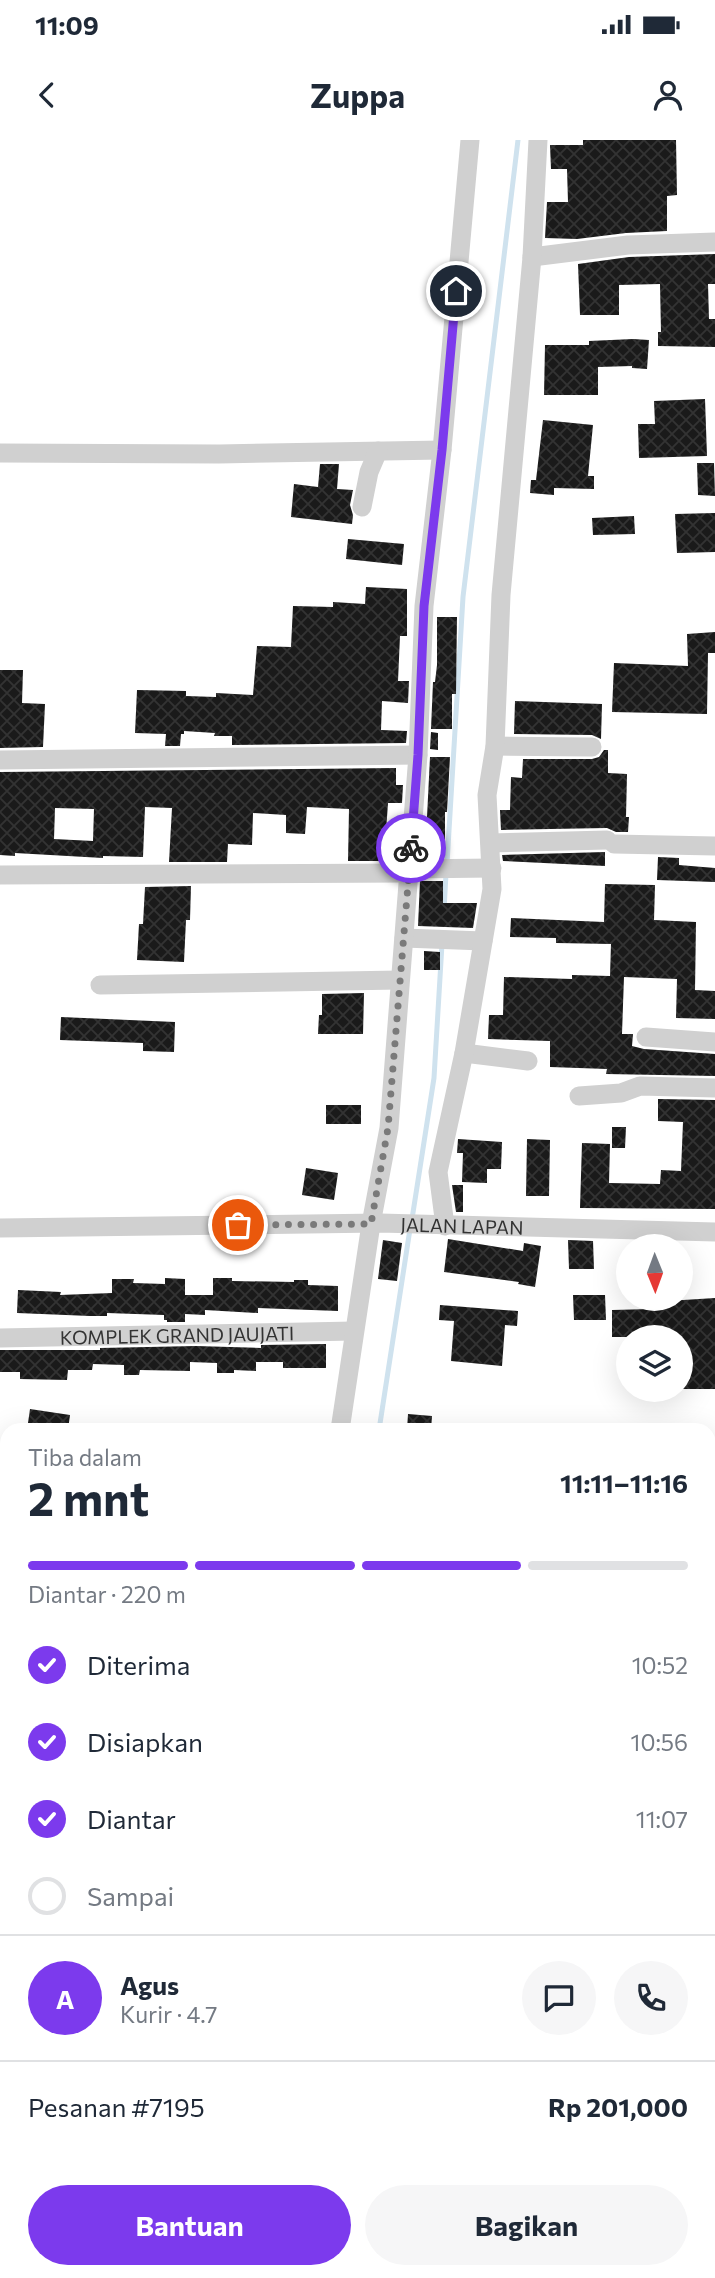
<!DOCTYPE html>
<html lang="id">
<head>
<meta charset="utf-8">
<style>
  :root { --surface:#fff; --page:#f6f6f7; --text:#1f2937; --muted:#747a83; --line:#e0e1e3; --accent:#7c3aed }
  body { margin:0; font-family:Commissioner,sans-serif; background:var(--page); color:var(--text); height:100vh; display:flex; flex-direction:column; font-size:26px; white-space:nowrap }
  * { box-sizing:border-box; margin:0 }
  p { font-size:23px; color:var(--muted) }
  .icon { flex:none; width:38px; height:38px; fill:none; stroke:currentColor; stroke-width:2; stroke-linecap:round; stroke-linejoin:round }
  .map { position:relative; flex:1; overflow:hidden }
  .sheet { position:absolute; left:0px; top:1283px; width:716px; height:856px; display:flex; flex-direction:column; background:var(--surface); border-radius:21px 21px 0 0; box-shadow:0 7px 28px #0002 }
  .sheet>* { flex:none }
  .needle { width:46px; rotate:179deg }
  .tools { position:absolute; left:616px; top:1094px; display:grid; gap:14px }
  .tools a { display:grid; place-items:center; width:77px; height:77px; border-radius:50%; background:var(--surface); box-shadow:0 7px 28px #0002; font-size:35px }
  .pin { position:absolute; display:grid; place-items:center; width:60px; height:60px; color:#fff; margin:-30px; border:4px solid #fff; border-radius:50%; box-shadow:0 2px 7px #0007 }
  .courier { position:absolute; display:grid; place-items:center; width:70px; height:70px; margin:-35px; border:5px solid #7c3aed; border-radius:50%; background:#fff; color:#222; box-shadow:0 2px 9px #0007 }
  .summary em { font-style:normal; font-weight:700 }
  .summary div { display:flex; flex-direction:column-reverse }
  .summary { display:flex; align-items:center; justify-content:space-between; height:119px; padding:0 28px }
  h1 { font-size:46px; font-weight:700; line-height:52px }
  .bar { display:grid; grid-template-columns:repeat(4,1fr); gap:10px 7px; align-content:center; height:84px; padding:0 28px }
  .bar i { height:9px; border-radius:5px; background:var(--line) }
  .bar .current { background:var(--accent) }
  .bar p { grid-column:span 4 }
  .line { display:flex; align-items:center; gap:18px; padding:0 28px; border-top:2px solid var(--line) }
  .line div { flex:1 }
  .round { display:grid; place-items:center; flex:none; width:74px; height:74px; border-radius:37px; background:var(--page) }
  ol { padding:0 28px; list-style:none }
  li { display:flex; align-items:center; gap:21px; height:77px }
  li p { margin-inline-start:auto }
  li .icon { padding:7px; border-radius:50%; background:var(--accent); color:#fff; stroke-width:4 }
  li:last-child { color:var(--muted) }
  li i { width:38px; height:38px; border:4px solid var(--line); border-radius:50% }
  .cta { display:flex; gap:14px; margin-top:auto; padding:14px 28px }
  .cta a { flex:1; height:80px; border-radius:42px; background:var(--accent); color:#fff; font-size:28px; font-weight:700; line-height:80px; text-align:center }
  .cta a+a { background:var(--page); color:var(--text) }
  .status { display:flex; justify-content:space-between; align-items:center; height:49px; padding:0 35px; background:var(--surface); direction:ltr }
  .status svg { height:19px; fill:currentColor }
  header { display:flex; justify-content:space-between; align-items:center; height:91px; padding:0 28px; background:var(--surface); font-size:32px; font-weight:700 }
  .map>svg:first-child { display:block }
  .lines { fill:none; stroke-linecap:round; stroke-linejoin:round }
  .stream { stroke:#cfe2ee; stroke-width:5 }
  .building { fill:url(#building-cross-hatch); fill-rule:evenodd }
  .minor { stroke:#d0d0d0; stroke-width:19 }
  .done { stroke:#7a7a7a; stroke-width:7; stroke-dasharray:0 12.6 }
  .route { stroke:#7c3aed; stroke-width:9 }
  .labels { text-anchor:middle; dominant-baseline:central; stroke-width:7; stroke-linejoin:round; paint-order:stroke }
  .street-label { font-size:19px; fill:#333; stroke:#fff }
</style>
</head>
<body>
<div class="status"><b>11:09</b><svg viewBox="0 0 49 12"><path d="M0 12V9h3v3zM5 12V6h3v6zM10 12V3h3v9zM15 12V0h3v12zM26 1h20v11H26zM47 4h2v5h-2z"/></svg></div>
<header><svg class="icon" aria-label="back" viewBox="0 0 24 24"><path d="M15 5l-7 7 7 7"/></svg>Zuppa<svg class="icon" aria-label="person" viewBox="0 0 24 24"><circle cx="12" cy="8" r="4"/><path d="M4 21q1-7 8-7t8 7"/></svg></header>
<div class="map">
<svg width="715" height="2138" viewBox="0 0 715 2138">
  <defs>
    <pattern id="building-cross-hatch" width="8" height="8" patternUnits="userSpaceOnUse" patternTransform="scale(1.75)"><rect width="8" height="8" fill="#1a1a1a"/><path d="M0 0l8 8M0 8l8-8" fill="none" stroke="#333"/></pattern>
  </defs>
  <rect width="100%" height="100%" fill="#fff"/>
  <g class="lines">
    <g class="stream">
      <path d="M447 724 463 457 518 0"/>
      <path d="M444 770 446 734"/>
      <path d="M412 1079 434 938 442 804"/>
      <path d="M379 1290 410 1089"/>
      <path d="M245 2138 246 2132"/>
    </g>
  </g>
  <g class="building">
    <path d="M583 0H676L677 55 667 56V91L626 93 577 99 545 98 547 62H568L567 29H551L550 5H583Z"/>
    <path d="M715 114V144H708L709 179H715V207L658 206V192H661L660 144 619 145V175H580L578 124 629 117Z"/>
    <path d="M633 199 649 200 647 229 632 228V226L598 227V255H544L545 205H589V201Z"/>
    <path d="M705 259 707 316 639 318 638 284H655L654 261Z"/>
    <path d="M543 280 593 285 588 336H594V349L554 348V355L530 353 531 340H536Z"/>
    <path d="M697 323H714L715 356 698 355Z"/>
    <path d="M320 324H339L337 349 353 350 350 365 353 375 352 384 291 377 294 344 318 347Z"/>
    <path d="M715 373V412L677 413 675 374Z"/>
    <path d="M634 376 635 394 593 395 592 378Z"/>
    <path d="M348 399 404 404 402 425 346 419Z"/>
    <path d="M366 447 407 449V496H400L398 541H409L408 563 382 561 381 590 407 591 406 603 232 605V596H214L215 593 184 591V594H181L180 606H165L166 594 135 593 137 550 186 551V556L216 557V553L253 555 257 506 291 507 293 466 333 467V462L365 464Z"/>
    <path d="M437 477H457L456 554H452V589H431L433 542H435L437 525Z"/>
    <path d="M715 492V513H708L707 574 612 572 614 523 688 526 687 494Z"/>
    <path d="M0 530H23L22 563 45 564 43 607 0 608Z"/>
    <path d="M515 561 602 564 601 599 592 595 514 594Z"/>
    <path d="M431 592 438 593V610L430 609Z"/>
    <path d="M604 610H608V633L627 634 626 677H629L628 692H616L607 688 501 690 500 670H510L511 637 522 638 523 619H592L599 617Z"/>
    <path d="M430 617H450L447 672H445V716L425 717Z"/>
    <path d="M396 628V645H403L402 663H388L384 721H348L349 669 307 667 305 694 286 693V675L253 673 252 705 228 704 227 722H169L172 668 145 667 143 717 103 716V718L15 713V716L0 715V632ZM55 668 94 669 93 701 54 699Z"/>
    <path d="M605 712V726L503 721 502 715Z"/>
    <path d="M658 717 679 718V725L715 728V742L657 740Z"/>
    <path d="M420 741H443V763H477L473 788 418 786Z"/>
    <path d="M605 744 655 745 654 780 696 782 695 850 715 851V879L676 878 677 839 624 837 622 894H633L632 906 644 909 715 914V936L606 934 607 929 550 927V901L488 899 489 875H503L504 837 572 839V835L610 836 611 804 556 803V798L510 797 511 778 604 782Z"/>
    <path d="M191 746 190 780H186L184 822 137 820 139 784H143L145 747Z"/>
    <path d="M424 811 440 812V830H424Z"/>
    <path d="M364 853 363 894H318L319 875H322V854Z"/>
    <path d="M61 877 175 882 174 912 143 911V903L60 900Z"/>
    <path d="M658 959 715 960V1069L580 1068 582 1003 610 1004 609 1043 660 1044 661 1030 681 1031 683 982 658 981Z"/>
    <rect x="326" y="965" width="35" height="19"/>
    <path d="M612 987H626L625 1008H612Z"/>
    <path d="M458 999 502 1002 501 1029H487V1043L462 1042 463 1013H457Z"/>
    <path d="M527 999 550 1000 549 1056H526Z"/>
    <path d="M306 1028 338 1033 334 1060 302 1055Z"/>
    <path d="M452 1045H463V1072H456Z"/>
    <path d="M448 1099 523 1111 524 1103 541 1106 535 1147 518 1144 519 1142 444 1132Z"/>
    <path d="M383 1100 402 1103 397 1141 378 1139Z"/>
    <path d="M568 1100 593 1101 594 1129H569Z"/>
    <path d="M165 1138 185 1139V1155H213V1138H232V1141L294 1142V1140H308V1145L338 1146V1171L258 1168V1173L205 1170V1175L185 1174V1182H167V1180H164V1175L107 1173V1176H90L17 1173 18 1150 61 1152 60 1155 112 1153V1139H134L133 1143 165 1144Z"/>
    <path d="M573 1155H605L606 1180H574Z"/>
    <path d="M715 1158V1249H681V1197H612V1170L651 1169V1162Z"/>
    <path d="M440 1165 518 1171 517 1186 505 1185 502 1226 451 1221 454 1181 439 1180Z"/>
    <path d="M326 1204V1228H283V1222H256V1231L234 1230V1233H217V1223L190 1222V1231L140 1230 139 1235H124V1225L93 1224 92 1230H68L67 1240 20 1239V1232H0V1210H100V1208L196 1206 261 1208V1205Z"/>
    <path d="M30 1269 70 1275 68 1290H27Z"/>
    <path d="M408 1274 432 1276 431 1290H407Z"/>
  </g>
  <g class="lines">
    <g class="minor">
      <path d="M532 117 628 105 715 102"/>
      <path d="M0 313 219 314 442 310"/>
      <path d="M362 367 369 332 378 311"/>
      <path d="M495 606 592 607"/>
      <path d="M0 620 418 615"/>
      <path d="M490 703 607 700"/>
      <path d="M614 704 715 706"/>
      <path d="M409 729 492 728"/>
      <path d="M0 735 409 733"/>
      <path d="M404 798 483 801"/>
      <path d="M100 845 400 840"/>
      <path d="M646 897 715 902"/>
      <path d="M464 913 528 921"/>
      <path d="M579 956 621 953 640 946 715 948"/>
      <path d="M445 1086 438 1032 464 913 492 749 487 655 495 606 501 455 532 117 538 0"/>
      <path id="s1" d="M0 1088 380 1083 715 1092"/>
      <path id="s2" d="M0 1198 354 1191"/>
      <path d="M340 1290 371 1084 389 988 418 615 424 466 442 310 470 0"/>
      <path d="M0 1365 7 1366"/>
      <path d="M0 1425 5 1426 7 1410"/>
      <path d="M709 1581H715"/>
      <path d="M0 1673H7"/>
      <path d="M709 1689H715"/>
      <path d="M709 1928H715"/>
      <path d="M709 1989H715"/>
      <path d="M0 2003H7"/>
      <path d="M206 2138 208 2132"/>
    </g>
  </g>
  <g class="lines">
    <path class="done" d="M238 1085 371 1084 388 988 411 708"/>
    <path class="route" d="M411 708 418 615 424 466 442 310 456 151"/>
  </g>
  <g class="labels">
    <g class="street-label">
      <text stroke="none"><textPath href="#s1" startOffset="462">JALAN LAPAN</textPath></text>
      <text stroke="none"><textPath href="#s2" startOffset="177">KOMPLEK GRAND JAUJATI</textPath></text>
    </g>
  </g>
</svg>
<div class="tools">
<a><svg class="needle" viewBox="-14 -14 28 28"><path d="M0-13l5 13h-10z" fill="#e53935"/><path d="M0 13l5-13h-10z" fill="#747a83"/></svg></a>
<a><svg class="icon" aria-label="layers" viewBox="0 0 24 24"><path d="M12 4l9 5-9 5-9-5zM3 14l9 5 9-5"/></svg></a>
</div>
<div class="pin" style="left:238px;top:1085px;background:#ea580c"><svg class="icon" aria-label="bag" viewBox="0 0 24 24"><path d="M5 8h14l-1 12H6zM9 8a3 3 0 0 1 6 0"/></svg></div>
<div class="pin" style="left:456px;top:151px;background:#1f2937"><svg class="icon" aria-label="home" viewBox="0 0 24 24"><path d="M3 11l9-7 9 7M6 9v11h12V9"/></svg></div>
<div class="courier" style="left:411px;top:708px"><svg class="icon" aria-label="bike" viewBox="0 0 24 24"><circle cx="6" cy="16" r="4"/><circle cx="18" cy="16" r="4"/><path d="M6 16l4-8h5l3 8M10 8l3 8H6M13 5h3"/></svg></div>
<section class="sheet">
<div class="summary"><div><h1>2 mnt</h1><p>Tiba dalam</p></div><em>11:11–11:16</em></div>
<div class="bar"><i class="current"></i><i class="current"></i><i class="current"></i><i></i><p>Diantar · 220 m</p></div>
<ol>
<li><svg class="icon" aria-label="check" viewBox="0 0 24 24"><path d="M5 12l5 5 9-10"/></svg>Diterima<p>10:52</p></li>
<li><svg class="icon" aria-label="check" viewBox="0 0 24 24"><path d="M5 12l5 5 9-10"/></svg>Disiapkan<p>10:56</p></li>
<li><svg class="icon" aria-label="check" viewBox="0 0 24 24"><path d="M5 12l5 5 9-10"/></svg>Diantar<p>11:07</p></li>
<li><i></i>Sampai</li>
</ol>
<div class="line" style="height:126px"><b class="round" style="background:var(--accent);color:#fff">A</b><div><b>Agus</b><p>Kurir · 4.7</p></div><a class="round"><svg class="icon" aria-label="chat" viewBox="0 0 24 24"><path d="M4 5h16v11H9l-5 4z"/></svg></a><a class="round"><svg class="icon" aria-label="phone" viewBox="0 0 24 24"><path d="M5 4h4l2 5-3 2q2 4 5 5l2-3 5 2v4C11 20 4 13 5 4z"/></svg></a></div>
<div class="line" style="height:91px"><div>Pesanan #7195</div><b>Rp 201,000</b></div>
<div class="cta"><a>Bantuan</a><a>Bagikan</a></div>
</section>
</div>
</body>
</html>
